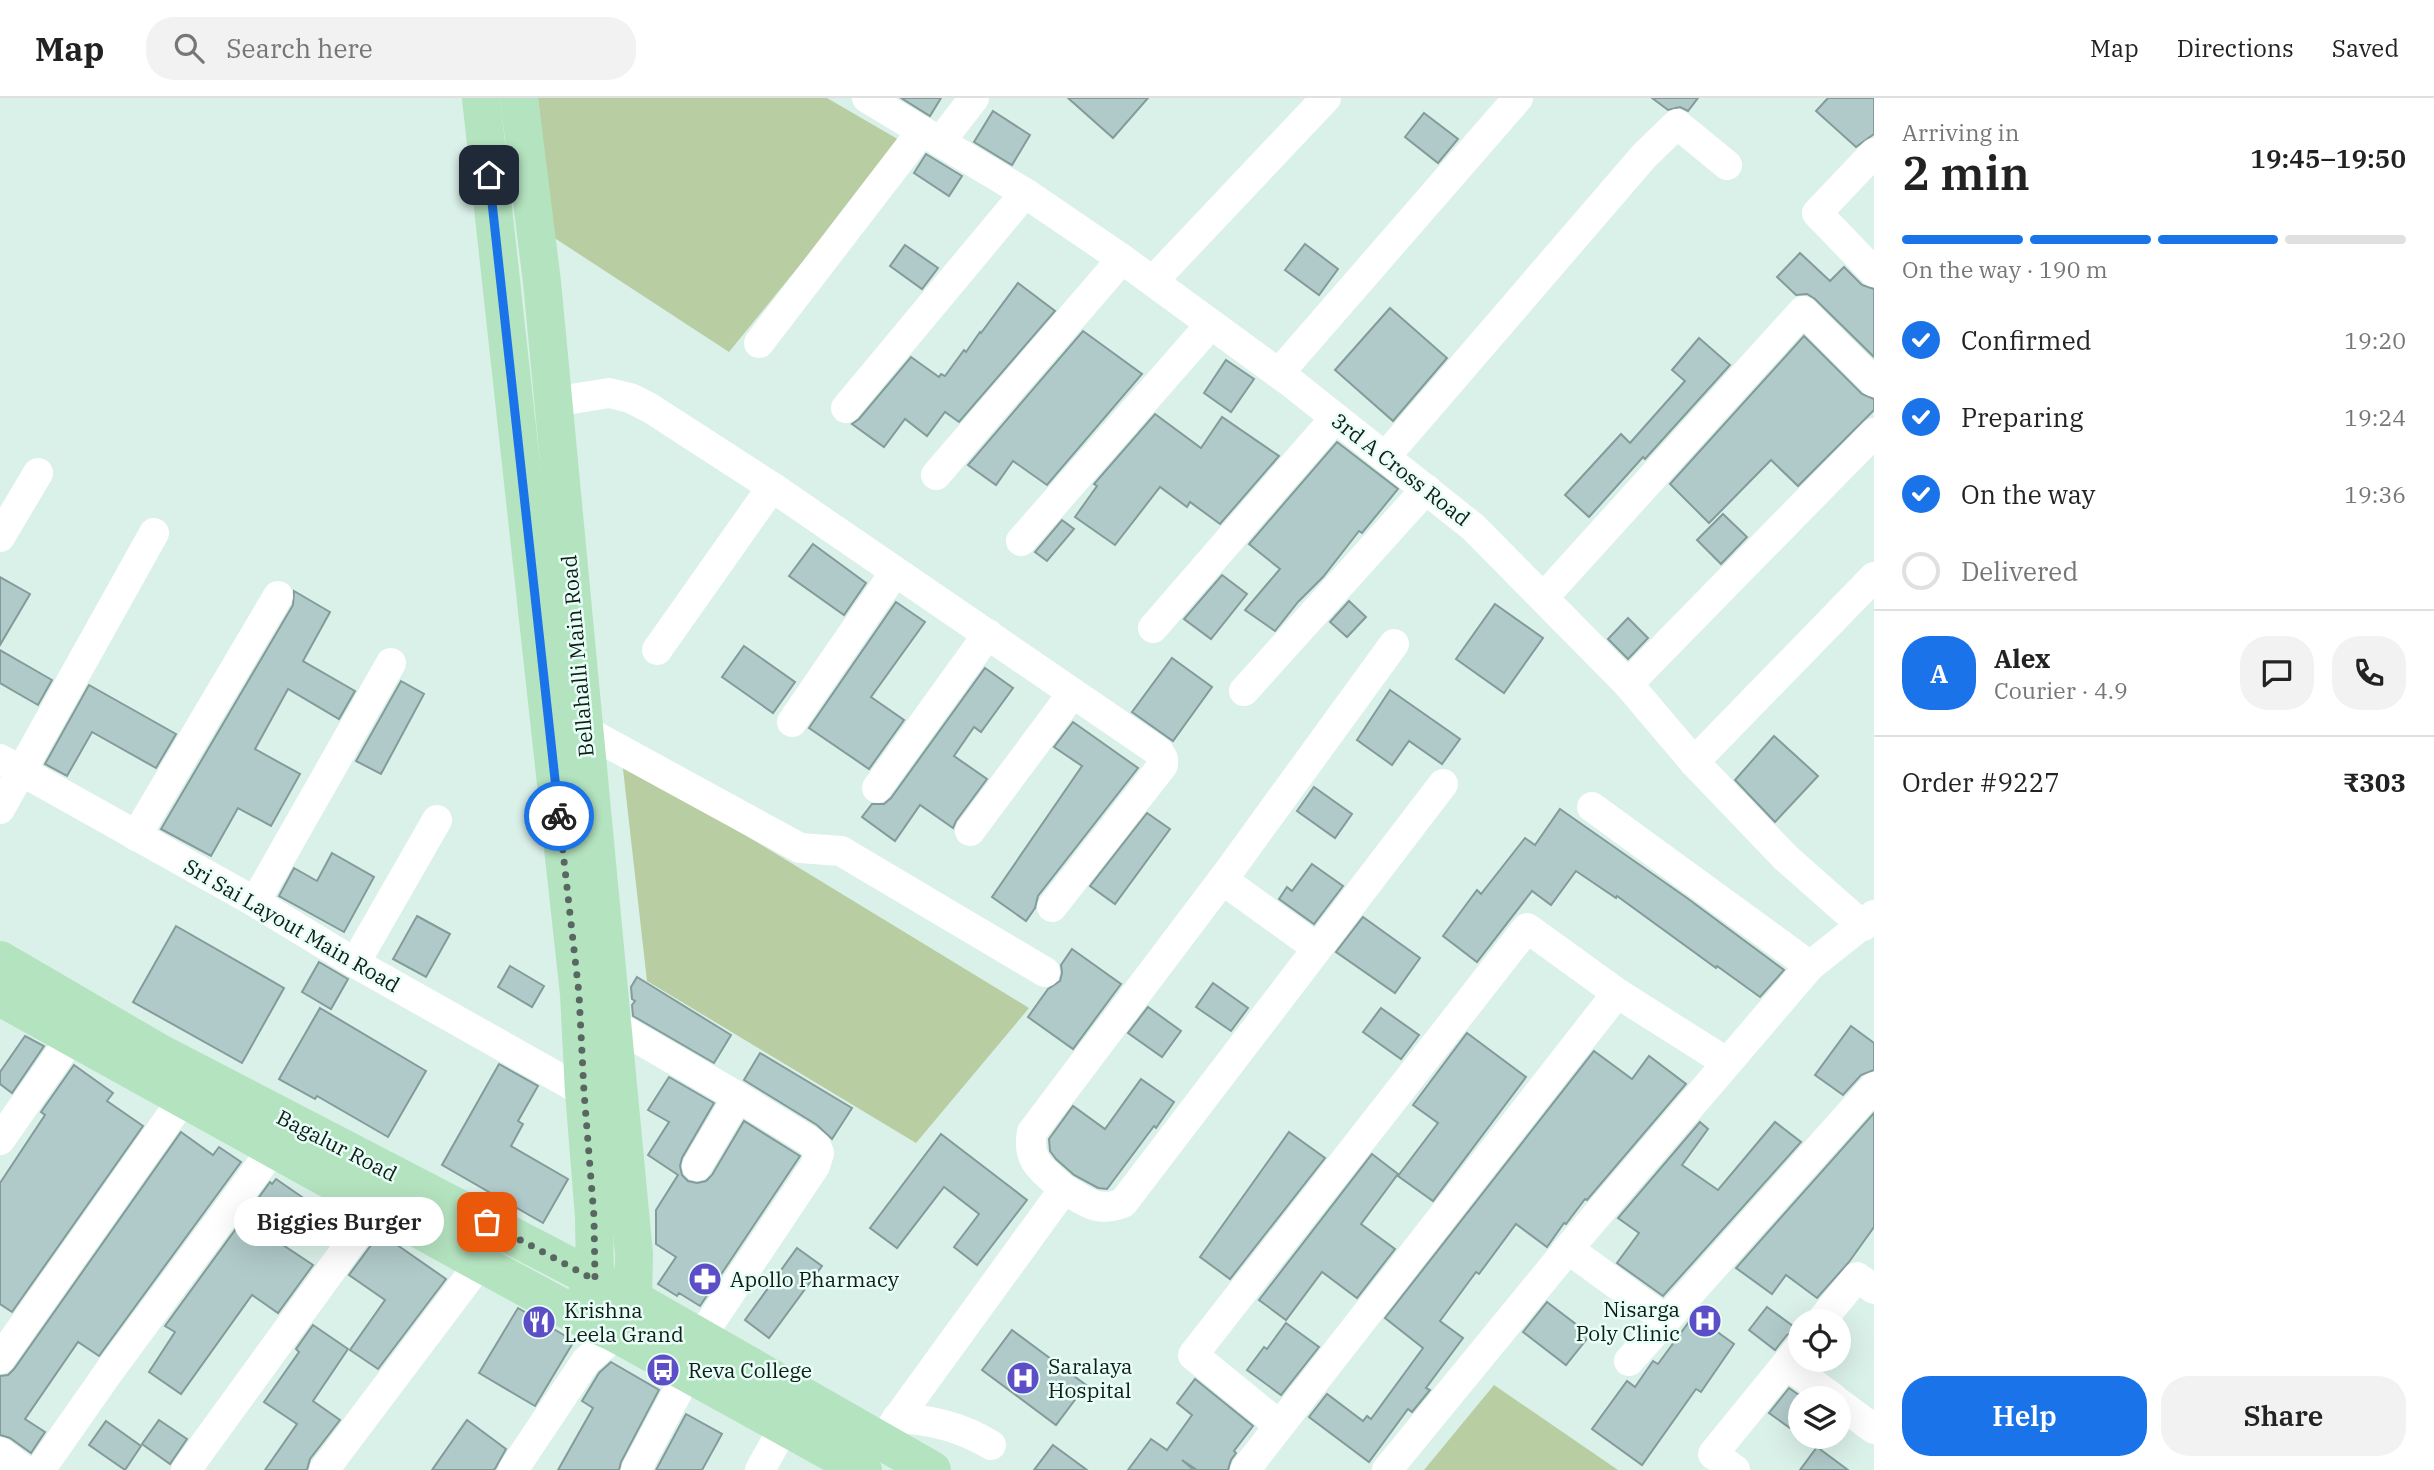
<!DOCTYPE html>
<html lang="en">
<head>
<meta charset="utf-8">
<style>
  :root { --surface:#fff; --page:#f2f2f2; --text:#222; --muted:#767676; --line:#e0e0e0; --accent:#1a73e8 }
  body { margin:0; font-family:"IBM Plex Serif",serif; background:var(--page); color:var(--text); height:100vh; display:flex; flex-direction:column; font-size:26px; white-space:nowrap }
  * { box-sizing:border-box; margin:0 }
  p { font-size:23px; color:var(--muted) }
  .icon { flex:none; width:38px; height:38px; fill:none; stroke:currentColor; stroke-width:2; stroke-linecap:round; stroke-linejoin:round }
  .map { position:relative; flex:1; overflow:hidden }
  .drawer { display:flex; flex-direction:column; background:var(--surface); width:560px }
  .drawer>* { flex:none }
  .fabs { position:absolute; left:1788px; top:1211px; display:grid; gap:14px }
  .fabs a { display:grid; place-items:center; width:63px; height:63px; border-radius:50%; background:var(--surface); box-shadow:0 7px 28px #0002; font-size:35px }
  .pin { position:absolute; display:grid; place-items:center; width:60px; height:60px; color:#fff; margin:-30px; border-radius:14px; box-shadow:0 4px 10px #0006 }
  .courier { position:absolute; display:grid; place-items:center; width:70px; height:70px; margin:-35px; border:5px solid #1a73e8; border-radius:50%; background:#fff; color:#222; box-shadow:0 2px 9px #0007 }
  .bubble { position:absolute; height:49px; border-radius:24px; background:var(--surface); box-shadow:0 7px 28px #0002; font-size:23px; font-weight:600; line-height:49px; text-align:center }
  .headline em { font-style:normal; font-weight:600 }
  .headline div { display:flex; flex-direction:column-reverse }
  .headline { display:flex; align-items:center; justify-content:space-between; height:119px; padding:0 28px }
  h1 { font-size:46px; font-weight:600; line-height:52px }
  .bar { display:grid; grid-template-columns:repeat(4,1fr); gap:10px 7px; align-content:center; height:84px; padding:0 28px }
  .bar i { height:9px; border-radius:5px; background:var(--line) }
  .bar .on { background:var(--accent) }
  .bar p { grid-column:span 4 }
  .line { display:flex; align-items:center; gap:18px; padding:0 28px; border-top:2px solid var(--line) }
  .line div { flex:1 }
  .round { display:grid; place-items:center; flex:none; width:74px; height:74px; border-radius:28px; background:var(--page) }
  ol { padding:0 28px; list-style:none }
  li { display:flex; align-items:center; gap:21px; height:77px }
  li p { margin-inline-start:auto }
  li .icon { padding:7px; border-radius:50%; background:var(--accent); color:#fff; stroke-width:4 }
  li:last-child { color:var(--muted) }
  li i { width:38px; height:38px; border:4px solid var(--line); border-radius:50% }
  .button { display:flex; gap:14px; margin-top:auto; padding:14px 28px }
  .button a { flex:1; height:80px; border-radius:28px; background:var(--accent); color:#fff; font-size:28px; font-weight:600; line-height:80px; text-align:center }
  .button a+a { background:var(--page); color:var(--text) }
  header { display:flex; align-items:center; gap:42px; box-sizing:border-box; height:98px; padding:0 35px; background:var(--surface); border-bottom:2px solid var(--line) }
  header strong { font-size:33px }
  nav { display:flex; gap:38px; margin-inline-start:auto; font-size:24px }
  .search { width:490px; height:63px; background:var(--page); display:flex; align-items:center; gap:18px; box-sizing:border-box; padding:0 24px; border-radius:28px; color:var(--muted); font-size:26px }
  main { display:flex; flex:1; min-height:0 }
  .map>svg:first-child { display:block }
  .green { fill:#b8cda2 }
  .building { fill:#b0c9c9; stroke:#839b9a; stroke-width:2 }
  .lines { fill:none; stroke-linecap:round; stroke-linejoin:round }
  .minor { stroke:#fff; stroke-width:30 }
  .major { stroke:#b4e3bf; stroke-width:38 }
  .done { stroke:#596762; stroke-width:7; stroke-dasharray:0 12.6 }
  .route { stroke:#1a73e8; stroke-width:9 }
  .labels { text-anchor:middle; dominant-baseline:central; stroke-width:5; stroke-linejoin:round; paint-order:stroke }
  .street-label { font-size:21px; fill:#131c19; stroke:#e7fff7 }
  .poi-label { font-size:21px; fill:#131c19; stroke:#e7fff7; text-anchor:start }
</style>
</head>
<body>
<header>
<strong>Map</strong>
<div class="search"><svg class="icon" aria-label="search" viewBox="0 0 24 24"><circle cx="10" cy="10" r="6"/><path d="M15 15l6 6"/></svg>Search here</div>
<nav><a>Map</a><a>Directions</a><a>Saved</a></nav>
</header>
<main>
<div class="map">
<svg width="1874" height="1372" viewBox="0 0 1874 1372">
  <rect width="100%" height="100%" fill="#daf1e9"/>
  <g class="green">
    <path d="M538 0H827L901 43 729 254 553 139Z"/>
    <path d="M622 662 1029 910 916 1045 647 883Z"/>
    <path d="M1494 1287 1618 1372H1424Z"/>
  </g>
  <g class="building">
    <path d="M901 0H941L930 18Z"/>
    <path d="M1068 0H1148L1113 40Z"/>
    <path d="M1652 0H1698L1688 13 1680 9 1668 12Z"/>
    <path d="M1828 0H1874V36L1856 49 1816 13Z"/>
    <path d="M993 13 1030 37 1012 67 974 44Z"/>
    <path d="M1424 15 1458 41 1438 65 1405 39Z"/>
    <path d="M926 56 962 78 949 98 914 75Z"/>
    <path d="M1305 146 1338 171 1319 197 1285 172Z"/>
    <path d="M905 147 938 170 922 191 890 168Z"/>
    <path d="M1800 155 1830 183 1844 169 1862 187 1874 191V259L1815 201 1807 196 1796 197 1777 179Z"/>
    <path d="M1018 185 1055 213 959 324 945 314 927 338 905 321 884 349 852 326 859 321 911 259 939 279 941 276 945 278 964 252 966 254 980 234 981 235Z"/>
    <path d="M1390 210 1447 260 1393 323 1335 272Z"/>
    <path d="M1083 233 1142 276 1047 387 1013 363 996 387 968 367Z"/>
    <path d="M1804 238 1862 296 1874 301V312L1798 388 1771 362 1709 425 1670 386Z"/>
    <path d="M1699 240 1730 267 1645 361 1643 359 1589 419 1565 397 1621 336 1630 345 1685 283 1672 272Z"/>
    <path d="M1226 262 1254 281 1231 314 1204 295Z"/>
    <path d="M1155 316 1201 350 1222 319 1279 358 1220 426 1190 404 1187 409 1160 389 1115 447 1075 419 1097 388 1094 386Z"/>
    <path d="M1337 344 1398 391 1362 435 1359 433 1323 479 1298 504 1275 533 1245 512 1280 471 1249 446Z"/>
    <path d="M1723 416 1747 439 1721 466 1697 442Z"/>
    <path d="M1062 422 1074 431 1047 463 1035 454Z"/>
    <path d="M813 446 866 485 844 517 789 478Z"/>
    <path d="M1222 477 1247 496 1211 541 1184 521Z"/>
    <path d="M0 479 30 496 0 547Z"/>
    <path d="M294 493 330 514 303 563 355 593 339 621 288 591 255 651 300 676 271 728 238 710 211 758 161 731 293 507Z"/>
    <path d="M1349 503 1366 519 1347 539 1330 524Z"/>
    <path d="M896 504 925 524 871 599 904 622 869 671 809 630Z"/>
    <path d="M1495 506 1543 540 1504 595 1456 561Z"/>
    <path d="M1628 520 1648 540 1628 561 1608 541Z"/>
    <path d="M744 548 795 584 773 615 722 579Z"/>
    <path d="M0 552 52 582 38 607 0 585Z"/>
    <path d="M1172 560 1212 589 1173 643 1132 614Z"/>
    <path d="M985 570 1013 590 981 634 974 629 954 658 987 681 956 723 953 730 920 707 895 743 862 719 872 706H884L891 700Z"/>
    <path d="M401 583 424 596 381 676 356 663Z"/>
    <path d="M89 587 176 636 156 670 92 634 67 678 45 666Z"/>
    <path d="M1390 592 1460 641 1442 666 1409 643 1392 667 1357 642Z"/>
    <path d="M1073 624 1138 670 1038 798 1035 810 1026 823 992 799 1082 668 1054 649Z"/>
    <path d="M1774 638 1818 678 1775 724 1735 682Z"/>
    <path d="M1314 689 1352 716 1335 740 1297 713Z"/>
    <path d="M1560 711 1687 800 1784 872 1760 899 1717 868 1716 870 1617 798 1616 800 1576 773 1551 807 1532 793 1477 864 1443 838 1477 792 1481 796 1525 740 1535 747Z"/>
    <path d="M1147 715 1170 731 1115 806 1090 788Z"/>
    <path d="M332 755 374 779 344 834 279 798 294 770 317 783Z"/>
    <path d="M1312 766 1343 788 1314 826 1279 801 1287 789 1292 793Z"/>
    <path d="M417 818 450 836 426 879 393 861Z"/>
    <path d="M1363 819 1420 860 1395 895 1336 854Z"/>
    <path d="M176 828 284 890 242 965 133 904Z"/>
    <path d="M1072 851 1121 886 1073 951 1028 919 1048 891 1060 883 1062 875 1061 867Z"/>
    <path d="M319 864 348 881 331 911 302 894Z"/>
    <path d="M510 868 544 888 532 909 498 889Z"/>
    <path d="M637 879 731 937 714 965 633 918 632 907 635 903 632 901 631 889Z"/>
    <path d="M1213 885 1248 910 1231 933 1196 909Z"/>
    <path d="M1148 909 1181 933 1162 959 1128 935Z"/>
    <path d="M320 910 426 973 388 1039 317 998 315 1001 279 981Z"/>
    <path d="M1381 910 1419 937 1401 961 1363 934Z"/>
    <path d="M1851 928 1874 945V972L1861 977 1843 997 1815 977Z"/>
    <path d="M1467 935 1526 979 1433 1103 1398 1078 1438 1025 1413 1007Z"/>
    <path d="M25 938 44 948 12 995 0 986V974Z"/>
    <path d="M1594 953 1632 981 1649 958 1686 986 1587 1102 1585 1101 1566 1126 1564 1125 1547 1149 1516 1126 1479 1176 1476 1174 1440 1223 1463 1240 1426 1290 1430 1292 1412 1314 1408 1311 1369 1364 1309 1319 1327 1296 1363 1323 1367 1318 1371 1321 1423 1250 1385 1220Z"/>
    <path d="M760 955 852 1010 832 1041 817 1027 744 982Z"/>
    <path d="M499 966 538 988 518 1023 523 1026 511 1048 568 1081 543 1125 442 1067Z"/>
    <path d="M74 967 113 995 107 1003 143 1028 12 1214 0 1206V1085L45 1017 41 1014Z"/>
    <path d="M669 979 714 1005 682 1060 680 1068 682 1077 688 1083 697 1085 706 1083 712 1077 744 1023 800 1058 700 1208 679 1195 677 1198 658 1186 676 1159 656 1146V1112L678 1077 648 1057 669 1024 648 1012Z"/>
    <path d="M1141 981 1174 1004 1156 1030 1154 1028 1107 1091 1098 1090 1074 1077 1056 1061 1050 1053 1049 1041 1073 1008 1105 1031Z"/>
    <path d="M1874 1015V1129L1849 1164 1817 1200 1786 1177 1772 1196 1736 1170Z"/>
    <path d="M1700 1024 1708 1031 1682 1067 1718 1092 1775 1024 1801 1044 1663 1198 1617 1165 1639 1135 1618 1120Z"/>
    <path d="M181 1034 213 1057 219 1049 241 1064 99 1258 78 1244 25 1321 45 1334 31 1355 10 1340 0 1337V1278L8 1277 14 1271Z"/>
    <path d="M1289 1034 1325 1060 1230 1181 1200 1159Z"/>
    <path d="M941 1036 1027 1102 977 1167 954 1149 979 1116 944 1089 897 1150 870 1130Z"/>
    <path d="M1372 1056 1398 1076 1361 1126 1395 1151 1357 1200 1322 1174 1286 1222 1259 1202Z"/>
    <path d="M276 1081 312 1106 283 1147 313 1167 278 1215 252 1197 181 1296 149 1274 175 1234 165 1228 270 1084 272 1086Z"/>
    <path d="M380 1135 446 1181 378 1271 350 1252 385 1202 349 1177Z"/>
    <path d="M797 1150 822 1168 769 1240 745 1222Z"/>
    <path d="M1547 1204 1590 1237 1566 1267 1523 1234Z"/>
    <path d="M1767 1209 1797 1231 1787 1237 1775 1252 1749 1232Z"/>
    <path d="M518 1210 574 1243 535 1308 479 1275Z"/>
    <path d="M1694 1217 1734 1246 1701 1294 1696 1291 1642 1367 1592 1331 1627 1283 1635 1289 1653 1263 1658 1266Z"/>
    <path d="M1286 1225 1319 1249 1281 1297 1247 1272 1264 1249 1267 1251Z"/>
    <path d="M313 1227 348 1251 313 1303 340 1322 310 1361 307 1372H265L297 1326 264 1304 299 1254 296 1251Z"/>
    <path d="M1012 1232 1086 1287 1056 1327 982 1272Z"/>
    <path d="M611 1264 659 1292 621 1364 619 1372H558L593 1310 582 1303 599 1275Z"/>
    <path d="M1195 1281 1253 1328 1234 1353 1236 1355 1231 1362 1228 1372H1197L1182 1362 1194 1372H1128L1151 1341 1167 1352 1192 1317 1177 1305Z"/>
    <path d="M1789 1290 1803 1300H1801V1315L1790 1330 1769 1315Z"/>
    <path d="M686 1316 722 1336 702 1372H656Z"/>
    <path d="M159 1322 187 1341 170 1366 142 1346Z"/>
    <path d="M467 1322 506 1351 496 1369 494 1372H432Z"/>
    <path d="M106 1323 141 1348 125 1372 89 1347Z"/>
    <path d="M1053 1347 1087 1372H1034Z"/>
    <path d="M1817 1349 1848 1372H1800Z"/>
  </g>
  <g class="lines">
    <g class="minor">
      <path d="M867 0 1025 95 1122 161 1293 286 1473 429 1628 586 1694 664 1786 760 1863 828"/>
      <path d="M940 44 974 0"/>
      <path d="M1874 55 1817 115 1874 174"/>
      <path d="M1153 183 1326 0"/>
      <path d="M759 245 922 33"/>
      <path d="M1279 275 1518 0"/>
      <path d="M553 304 609 295 630 300 650 310 772 389 1159 654 1163 661V667L1052 809"/>
      <path d="M846 310 1025 95"/>
      <path d="M1385 359 1644 58 1677 26 1727 67"/>
      <path d="M936 377 1122 161"/>
      <path d="M0 439 38 375"/>
      <path d="M1021 443 1211 226"/>
      <path d="M1544 499 1803 213 1874 284"/>
      <path d="M1153 530 1335 320"/>
      <path d="M657 552 772 389"/>
      <path d="M1628 586 1874 335"/>
      <path d="M1244 593 1426 391"/>
      <path d="M792 624 895 474"/>
      <path d="M584 632 800 750 841 753 1045 874"/>
      <path d="M0 661 255 804 355 865 584 994"/>
      <path d="M1694 664 1874 479"/>
      <path d="M877 690 988 536"/>
      <path d="M1592 709 1810 868"/>
      <path d="M0 711 154 435"/>
      <path d="M970 733 1072 596"/>
      <path d="M136 738 278 498"/>
      <path d="M1223 782 1317 850"/>
      <path d="M255 804 391 565"/>
      <path d="M355 865 437 722"/>
      <path d="M613 926 738 999 808 1042 816 1048 819 1055 815 1068 700 1240"/>
      <path d="M0 1042 72 939"/>
      <path d="M697 1068 738 999"/>
      <path d="M1064 1091C1044 1073 1026 1064 1032 1034L1229 773 1394 546"/>
      <path d="M1568 1151 1666 1222"/>
      <path d="M1821 1223 1857 1179 1874 1191"/>
      <path d="M0 1261 183 1001"/>
      <path d="M1629 1263 1874 989"/>
      <path d="M1786 1266 1833 1300"/>
      <path d="M1839 1305 1874 1331"/>
      <path d="M897 1320C932 1322 961 1329 991 1347"/>
      <path d="M1279 1327 1193 1257 1527 830 1617 895"/>
      <path d="M881 1343 1064 1091C1087 1104 1096 1115 1123 1105L1443 686"/>
      <path d="M0 1354 24 1372"/>
      <path d="M40 1372 110 1272 273 1051"/>
      <path d="M186 1372 377 1109"/>
      <path d="M324 1372 480 1165"/>
      <path d="M513 1372 586 1263 617 1236"/>
      <path d="M636 1372 687 1276"/>
      <path d="M760 1372 784 1329"/>
      <path d="M1245 1372 1617 895 1726 964"/>
      <path d="M1387 1372 1568 1151 1810 868 1874 817"/>
      <path d="M1735 1372 1713 1356 1801 1248"/>
    </g>
    <g class="major">
      <path d="M481 0 579 896 584 994 594 1119 595 1182 576 1217"/>
      <path d="M519 0 542 184 634 1156 633 1201 617 1236"/>
      <path d="M0 862 158 954 633 1201 932 1372"/>
      <path d="M0 899 480 1165 576 1217 617 1236 863 1372"/>
    </g>
  </g>
  <g class="lines">
    <path class="done" d="M487 1124 595 1182 594 1119 584 994 579 896 559 718"/>
    <path class="route" d="M489 77 559 718"/>
  </g>
  <defs>
    <symbol id="pharmacy-disc" viewBox="-11 -11 22 22"><circle r="9.5" fill="#5c4ec6" stroke="#e7fff7"/><path d="M-2-6h4v4h4v4h-4v4h-4v-4h-4v-4h4Z" fill="#fff"/></symbol>
    <symbol id="hospital-disc" viewBox="-11 -11 22 22"><circle r="9.5" fill="#5c4ec6" stroke="#e7fff7"/><path d="M-5-5h3v3.5h4V-5h3V5h-3V1.5h-4V5h-3Z" fill="#fff"/></symbol>
    <symbol id="restaurant-disc" viewBox="-11 -11 22 22"><circle r="9.5" fill="#5c4ec6" stroke="#e7fff7"/><path d="M-5-6h1v4h1v-4h1v4h1v-4h1v5L-1.5 .5V6h-2V.5L-5-1ZM5-6V6H3V1.5H1.5Q1.5-4 5-6Z" fill="#fff"/></symbol>
    <symbol id="bus-disc" viewBox="-11 -11 22 22"><circle r="9.5" fill="#5c4ec6" stroke="#e7fff7"/><path d="M-5-6H5V4H4V6H2V4H-2V6H-4V4H-5ZM-3.5-4V0h7V-4ZM-3.5 1.2v1.5H-2V1.2ZM2 1.2v1.5H3.5V1.2Z" fill="#fff"/></symbol>
  </defs>
  <g fill-rule="evenodd">
    <use href="#pharmacy-disc" x="686" y="1162" width="38" height="38"/>
    <use href="#hospital-disc" x="1686" y="1204" width="38" height="38"/>
    <use href="#restaurant-disc" x="520" y="1205" width="38" height="38"/>
    <use href="#bus-disc" x="644" y="1253" width="38" height="38"/>
    <use href="#hospital-disc" x="1004" y="1261" width="38" height="38"/>
  </g>
  <g class="labels">
    <g class="street-label">
      <text transform="translate(1401 371) rotate(38)">3rd A Cross Road</text>
      <text transform="translate(577 558) rotate(-95)">Bellahalli Main Road</text>
      <text transform="translate(292 827) rotate(30)">Sri Sai Layout Main Road</text>
      <text transform="translate(337 1047) rotate(27)">Bagalur Road</text>
    </g>
    <g class="poi-label">
      <text x="730" y="1181">Apollo Pharmacy</text>
      <text x="1680" y="1211" text-anchor="end">Nisarga<tspan x="1680" dy="24">Poly Clinic</tspan></text>
      <text x="564" y="1212">Krishna<tspan x="564" dy="24">Leela Grand</tspan></text>
      <text x="1048" y="1268">Saralaya<tspan x="1048" dy="24">Hospital</tspan></text>
      <text x="688" y="1272">Reva College</text>
    </g>
  </g>
</svg>
<div class="fabs">
<a><svg class="icon" aria-label="locate" viewBox="0 0 24 24"><circle cx="12" cy="12" r="6"/><path d="M12 2v4M12 18v4M2 12h4M18 12h4"/></svg></a>
<a><svg class="icon" aria-label="layers" viewBox="0 0 24 24"><path d="M12 4l9 5-9 5-9-5zM3 14l9 5 9-5"/></svg></a>
</div>
<div class="pin" style="left:487px;top:1124px;background:#ea580c"><svg class="icon" aria-label="bag" viewBox="0 0 24 24"><path d="M5 8h14l-1 12H6zM9 8a3 3 0 0 1 6 0"/></svg></div>
<div class="pin" style="left:489px;top:77px;background:#1f2937"><svg class="icon" aria-label="home" viewBox="0 0 24 24"><path d="M3 11l9-7 9 7M6 9v11h12V9"/></svg></div>
<div class="courier" style="left:559px;top:718px"><svg class="icon" aria-label="bike" viewBox="0 0 24 24"><circle cx="6" cy="16" r="4"/><circle cx="18" cy="16" r="4"/><path d="M6 16l4-8h5l3 8M10 8l3 8H6M13 5h3"/></svg></div>
<div class="bubble" style="left:234px;top:1099px;width:210px">Biggies Burger</div>
</div>
<section class="drawer">
<div class="headline"><div><h1>2 min</h1><p>Arriving in</p></div><em>19:45–19:50</em></div>
<div class="bar"><i class="on"></i><i class="on"></i><i class="on"></i><i></i><p>On the way · 190 m</p></div>
<ol>
<li><svg class="icon" aria-label="check" viewBox="0 0 24 24"><path d="M5 12l5 5 9-10"/></svg>Confirmed<p>19:20</p></li>
<li><svg class="icon" aria-label="check" viewBox="0 0 24 24"><path d="M5 12l5 5 9-10"/></svg>Preparing<p>19:24</p></li>
<li><svg class="icon" aria-label="check" viewBox="0 0 24 24"><path d="M5 12l5 5 9-10"/></svg>On the way<p>19:36</p></li>
<li><i></i>Delivered</li>
</ol>
<div class="line" style="height:126px"><b class="round" style="background:var(--accent);color:#fff">A</b><div><b>Alex</b><p>Courier · 4.9</p></div><a class="round"><svg class="icon" aria-label="chat" viewBox="0 0 24 24"><path d="M4 5h16v11H9l-5 4z"/></svg></a><a class="round"><svg class="icon" aria-label="phone" viewBox="0 0 24 24"><path d="M5 4h4l2 5-3 2q2 4 5 5l2-3 5 2v4C11 20 4 13 5 4z"/></svg></a></div>
<div class="line" style="height:91px"><div>Order #9227</div><b>₹303</b></div>
<div class="button"><a>Help</a><a>Share</a></div>
</section>
</main>
</body>
</html>
